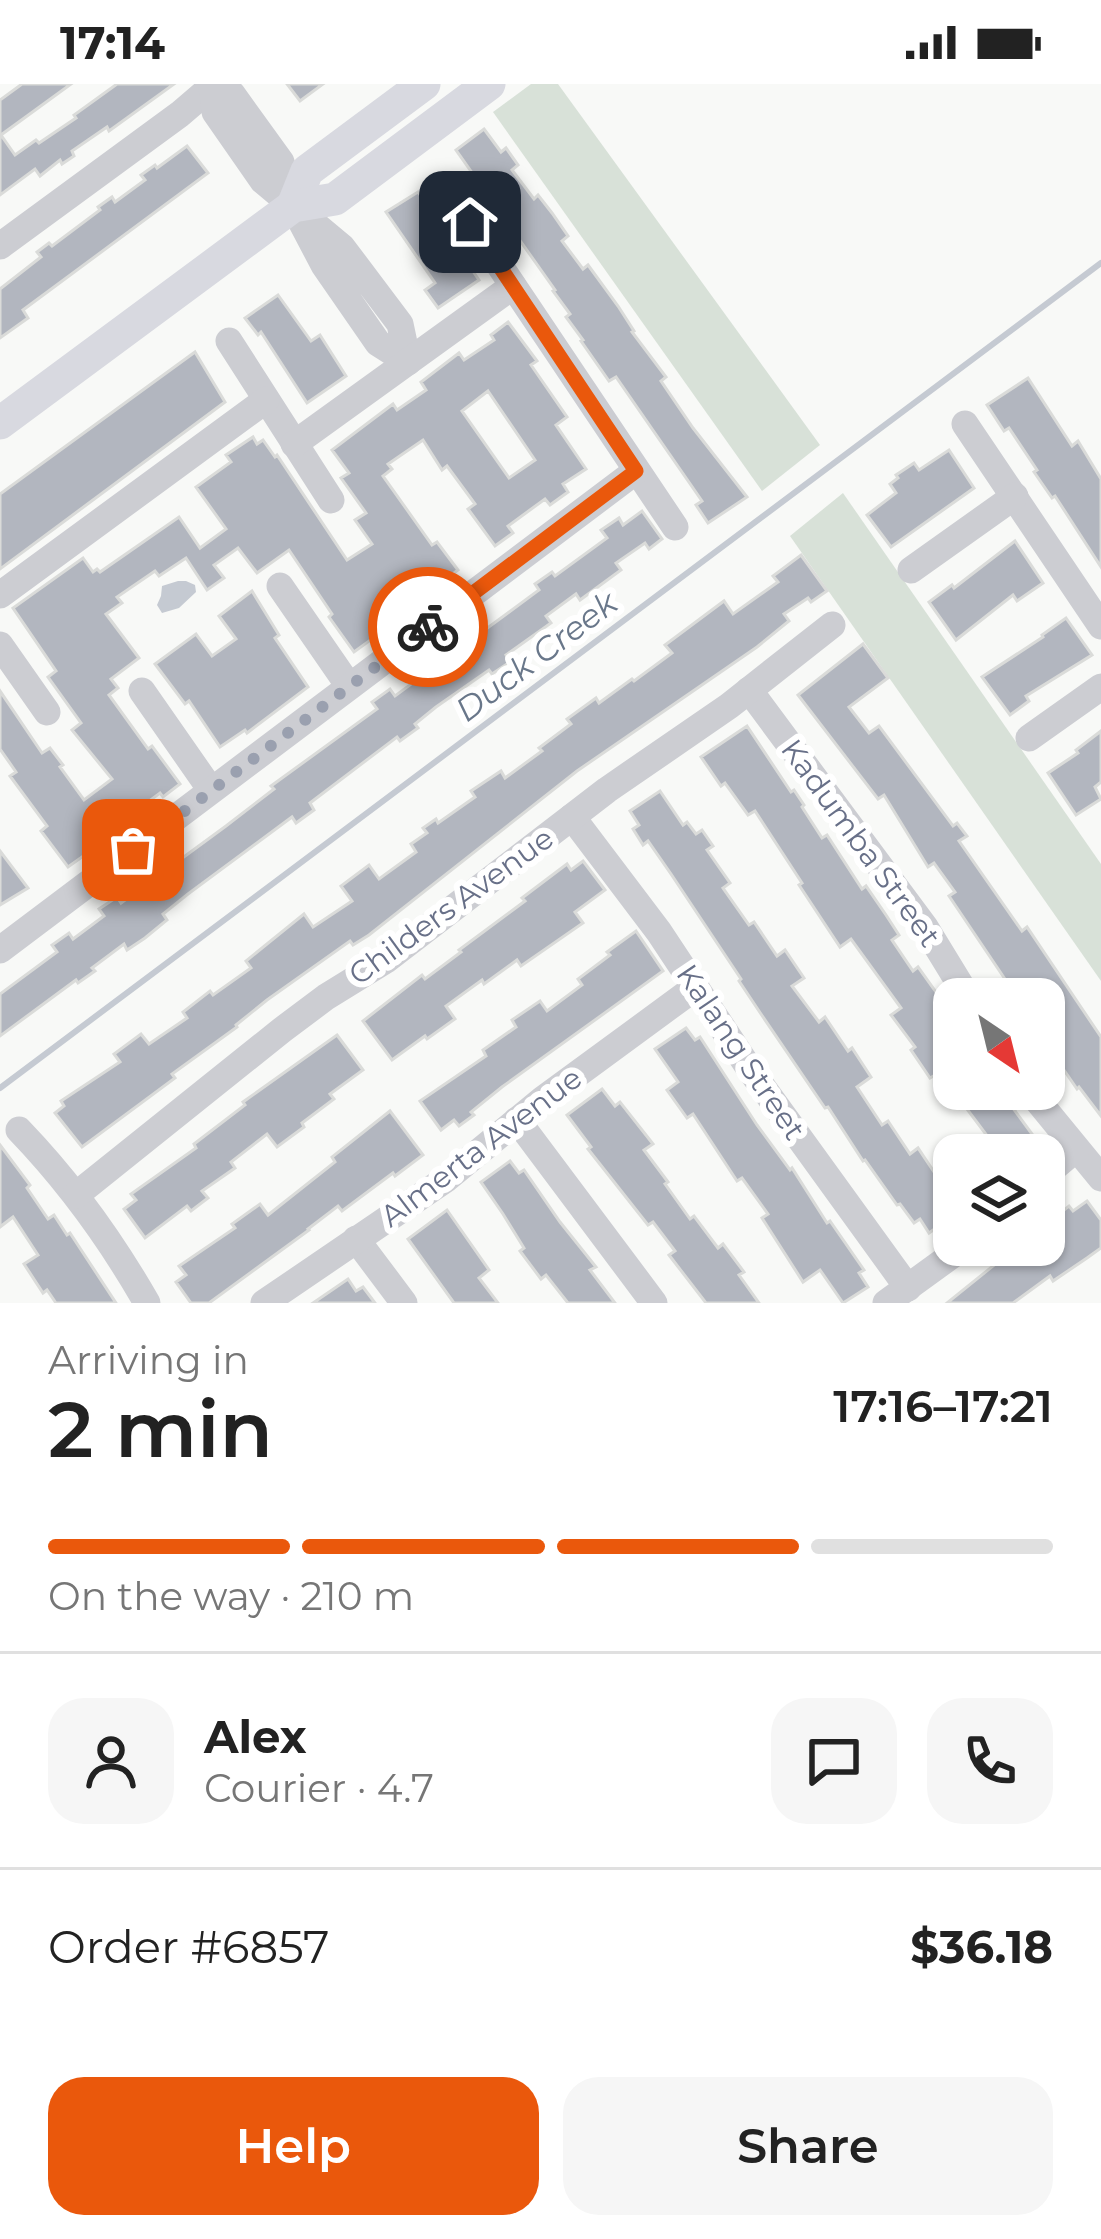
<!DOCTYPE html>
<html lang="en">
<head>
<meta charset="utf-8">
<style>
  :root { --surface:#fff; --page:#f6f6f6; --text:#222; --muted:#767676; --line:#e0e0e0; --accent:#ea580c }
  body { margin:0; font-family:Montserrat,sans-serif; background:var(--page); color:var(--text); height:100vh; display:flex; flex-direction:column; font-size:45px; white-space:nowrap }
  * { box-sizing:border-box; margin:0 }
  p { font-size:39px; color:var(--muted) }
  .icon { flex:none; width:66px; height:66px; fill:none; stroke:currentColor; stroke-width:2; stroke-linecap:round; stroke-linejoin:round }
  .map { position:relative; height:1219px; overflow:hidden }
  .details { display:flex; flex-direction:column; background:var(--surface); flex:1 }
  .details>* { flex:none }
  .needle { width:78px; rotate:145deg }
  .fabs { position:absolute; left:933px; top:894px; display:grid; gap:24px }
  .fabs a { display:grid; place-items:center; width:132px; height:132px; border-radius:24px; background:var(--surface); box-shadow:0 3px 9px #0004; font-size:60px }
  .pin { position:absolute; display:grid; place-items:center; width:102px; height:102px; color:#fff; margin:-51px; border-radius:24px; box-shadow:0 6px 18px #0006 }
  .courier { position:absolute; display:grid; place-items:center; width:120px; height:120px; margin:-60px; border:9px solid #ea580c; border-radius:50%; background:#fff; color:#222; box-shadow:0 3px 15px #0007 }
  .head em { font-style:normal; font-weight:600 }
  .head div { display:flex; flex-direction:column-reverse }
  .head { display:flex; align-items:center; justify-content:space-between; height:204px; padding:0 48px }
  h1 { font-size:78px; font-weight:600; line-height:90px }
  .bar { display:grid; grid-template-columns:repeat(4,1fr); gap:18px 12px; align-content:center; height:144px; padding:0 48px }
  .bar i { height:15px; border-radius:9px; background:var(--line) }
  .bar .selected { background:var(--accent) }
  .bar p { grid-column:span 4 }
  .line { display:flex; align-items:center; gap:30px; padding:0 48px; border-top:3px solid var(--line) }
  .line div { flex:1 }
  .round { display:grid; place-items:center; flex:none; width:126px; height:126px; border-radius:36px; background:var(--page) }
  .primary-button { display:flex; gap:24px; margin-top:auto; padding:24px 48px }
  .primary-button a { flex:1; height:138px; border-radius:36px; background:var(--accent); color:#fff; font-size:48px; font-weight:600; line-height:138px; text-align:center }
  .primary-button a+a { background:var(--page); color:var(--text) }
  .status { display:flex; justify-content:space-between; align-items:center; height:84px; padding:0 60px; background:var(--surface); direction:ltr }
  .status svg { height:33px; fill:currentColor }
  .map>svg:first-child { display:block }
  .green { fill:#d8e1d8 }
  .water { fill:#c5cad2 }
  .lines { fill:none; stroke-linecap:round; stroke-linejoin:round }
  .stream { stroke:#c5cad2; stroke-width:6 }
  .building { fill:#b2b6bf; stroke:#dadbd9; stroke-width:3; fill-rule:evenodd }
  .minor { stroke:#cccdd2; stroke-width:27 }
  .major { stroke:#d8d9e0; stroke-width:33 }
  .done { stroke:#9aa0af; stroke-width:12; stroke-dasharray:0 21.6 }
  .route { stroke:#ea580c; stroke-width:15 }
  .labels { text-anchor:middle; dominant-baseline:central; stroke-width:12; stroke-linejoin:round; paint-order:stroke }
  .street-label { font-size:30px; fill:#687088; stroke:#fff }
  .water-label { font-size:33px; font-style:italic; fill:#69778a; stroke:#fff }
</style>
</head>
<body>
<div class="status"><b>17:14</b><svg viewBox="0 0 49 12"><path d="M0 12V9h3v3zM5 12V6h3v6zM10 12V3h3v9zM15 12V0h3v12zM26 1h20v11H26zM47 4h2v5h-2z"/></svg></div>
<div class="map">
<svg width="1101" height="1219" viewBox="0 0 1101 1219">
  <rect width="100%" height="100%" fill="#f8f9f7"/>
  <g class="green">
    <path d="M531 0H558L820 361 762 407 493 28Z"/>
    <path d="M843 409 1101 780V897L790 452Z"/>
  </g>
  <path class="water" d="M178 497H186L195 501 196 508 179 524 162 529 157 521 161 512 162 502Z"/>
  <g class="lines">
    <path class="stream" d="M0 1004 1101 179"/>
  </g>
  <g class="building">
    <path d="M22 0H71L1 51 15 71 36 56 39 59 76 34 74 31 117 0H174L109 47 107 43 72 67 74 72 62 80 60 76 40 92 35 85 0 111V16Z"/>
    <path d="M287 0H323L300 17Z"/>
    <path d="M484 45 501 68 506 64 518 81 512 86 534 115 538 111 552 129 568 152 562 157 583 185 588 181 618 222 634 247 632 248 666 293 661 297 693 344 747 413 708 439 696 421 702 417 616 293 609 297 581 257 583 256 566 233 570 230 553 207 555 206 456 66Z"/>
    <path d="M187 62 208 89 23 226 28 234 0 254V205L41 173 37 168 49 159 52 162 100 126 98 123 112 113 115 118 145 96 141 91 155 81 157 84Z"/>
    <path d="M418 108 479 196 438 224 425 206 435 199 386 128Z"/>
    <path d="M278 211 311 257 320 251 346 292 307 319 261 248 258 251 245 234Z"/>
    <path d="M508 238 537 277 531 281 567 333 556 341 586 385 563 400 568 408 550 421 545 415 508 442 513 449 495 462 468 425 475 420 447 382 442 386 423 356 388 380 392 385 383 392 432 461 437 458 458 486 435 503 437 506 420 518 416 513 389 533 394 539 354 568 329 533 332 530 289 466 257 489 238 464 214 481 224 494 207 506 186 474 159 492 155 487 117 513 122 519 106 530 139 574 111 595 118 604 109 611 148 665 152 662 180 700 163 713 160 709 129 732 106 749 110 753 68 783 41 747 47 742 10 692 16 688 0 665V607L42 669 50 664 63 681 60 683 84 716 112 695 72 646 81 639 48 593 56 587 13 524 83 474 93 488 97 485 100 488 179 433 200 464 226 445 196 403 231 378 226 371 253 353 257 360 263 356 275 373 277 371 347 476 372 460 355 436 366 429 341 394 349 389 332 366 393 320 397 326 426 306 421 298 459 269 464 276 494 256 491 251ZM488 307 535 376 509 394 462 327Z"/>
    <path d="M195 268 225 318 0 485V410Z"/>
    <path d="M1028 294 1072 362 1078 357 1101 395V483L1055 412 1052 414 1034 388 1037 386 1009 344 1004 347 987 321Z"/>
    <path d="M949 366 974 404 891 463 867 431 896 409 890 400 898 394 896 391 914 379 919 386Z"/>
    <path d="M642 427 662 455 649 465 645 459 616 479 621 486 580 516 576 510 546 532 551 539 506 571 510 578 492 590 489 586 436 623 415 640 418 644 400 657 397 653 310 719 314 726 296 739 292 733 188 810 163 830 167 836 145 854 127 866 124 860 92 884 95 887 78 899 76 896 0 952V910L57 868 52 861 69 849 73 855 104 832 99 825 117 813 121 819 226 742 274 705 271 702 377 625 372 618 390 605 395 612 539 506 535 500 552 488 555 492 607 454 601 446 619 434 623 441Z"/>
    <path d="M1015 457 1043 499 1017 517 1013 511 956 556 929 518 952 501 954 504Z"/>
    <path d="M801 471 827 507 811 518 808 514 784 530 789 537 757 563 577 687 369 851 353 861 350 857 267 916 236 941 237 943 172 990 175 994 82 1063 55 1029 64 1022 61 1017 120 978 114 970 141 950 149 960 187 934 183 928 210 907 213 911 251 884 246 877 304 830 313 843 352 817 341 802 369 781 379 795 416 768 411 760 427 749 423 744 436 735 438 739 475 713 471 707 501 687 505 694 542 667 539 664 571 640 567 635 596 614 599 619 632 595 634 597 672 569 665 561 724 517 733 530 778 498 773 492Z"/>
    <path d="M252 507 279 551 275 554 308 603 247 649 245 646 220 663 189 617 185 620 155 580 196 550 212 572 236 555 219 532Z"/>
    <path d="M1066 534 1092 571 1026 612 1029 617 1010 631 982 593 1043 553 1042 551Z"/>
    <path d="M863 560 888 594 849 623 869 649 879 642 953 742 957 739 967 752 959 757 1022 847 1027 843 1101 953V1032L1079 1003 1077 1005 1044 957V915H1014L1008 906 1011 904 949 812 955 808 934 779 928 783 884 711 878 715 798 611Z"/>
    <path d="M747 642 791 708 794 706 804 721 802 723 822 754 827 751 862 805 866 802 886 831 899 851 892 856 913 887 918 883 943 918 939 921 954 944V1005H999L1032 1050 1028 1053 1041 1071H972L991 1057 964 1021 960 1024 937 990 930 994 911 966 915 963 891 931 901 924 851 855 840 863 799 801 802 799 755 727 748 731 725 699 721 702 701 673Z"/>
    <path d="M1101 647V698L1095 703 1101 715 1076 731 1048 689 1078 669 1076 666Z"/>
    <path d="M660 707 683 741 687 738 696 750 702 746 713 762 707 766 730 799 723 804 749 841 754 838 777 872 785 866 804 894 792 902 819 938 825 933 848 967 852 964 871 993 857 1003 882 1041 888 1037 910 1070 918 1064 954 1118V1131L929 1149 920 1135 914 1139 900 1120 897 1121 865 1076 863 1077 828 1023 825 1024 761 930 739 897 741 895 671 790 648 757 643 761 633 745 639 741 630 727Z"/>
    <path d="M0 767 28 804 0 821Z"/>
    <path d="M583 777 605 806 575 828 583 839 521 882 517 876 484 900 482 896 446 922 455 935 427 955 425 952 392 976 363 937 422 891 425 895 461 868 459 866 525 817 522 814 567 780 571 786Z"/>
    <path d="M636 847 663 887 502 1003 471 1028 474 1031 459 1042 454 1036 441 1046 420 1017 486 972 483 966 516 943 512 936 540 917 547 927 582 901 578 895 610 871 607 868Z"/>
    <path d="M686 944 695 956 700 953 757 1041 790 1086 792 1084 827 1139 830 1137 864 1186 859 1189 868 1203 843 1219 820 1186 803 1198 762 1134 768 1130 742 1094 737 1097 693 1030 687 1034 667 1006 678 998 655 965Z"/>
    <path d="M337 951 363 986 330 1010 334 1015 302 1039 304 1043 277 1063 267 1050 231 1078 235 1084 202 1107 208 1114 191 1127 187 1122 145 1154 124 1125 136 1116 131 1110 196 1064 194 1060 245 1021 243 1018Z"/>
    <path d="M602 1005 615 1022 620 1018 653 1060 644 1066 668 1098 665 1100 690 1135 694 1132 718 1164 723 1160 744 1188 739 1191 759 1219H706L669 1171 675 1167 653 1138 648 1141 588 1065 591 1063 567 1031Z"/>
    <path d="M390 1027 423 1071 395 1092 393 1089 342 1127 338 1122 308 1145 309 1146 209 1219H191L176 1198 186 1191 179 1182 235 1144 232 1140 260 1120 268 1131 335 1078 332 1073Z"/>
    <path d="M0 1061 30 1101 27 1104 48 1135 54 1131 67 1151 70 1149 116 1219H56L47 1206 43 1209 24 1180 38 1171 13 1133 0 1143Z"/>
    <path d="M510 1077 519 1089 524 1086 560 1138 596 1183 590 1186 615 1219H568L546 1191 541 1195 520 1167 524 1164 503 1130 481 1098Z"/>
    <path d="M1087 1117 1101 1136V1164L1087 1174 1053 1197 1050 1192 1013 1219H947L1019 1161H1044V1142L1069 1122 1073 1127Z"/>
    <path d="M447 1126 489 1186 479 1194 498 1219H454L408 1155Z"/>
    <path d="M348 1195 356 1207 363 1203 375 1219H313Z"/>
  </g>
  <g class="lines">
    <g class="minor">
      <path d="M449 106 675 443"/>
      <path d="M0 162 180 30 215 0"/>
      <path d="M229 257 331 416"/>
      <path d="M408 278 378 259 324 181 293 122 281 78 232 10 212 3 215 28 263 97 342 163 400 240 408 278"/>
      <path d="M965 340 1101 542"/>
      <path d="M294 360 513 202"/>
      <path d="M911 486 1015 412"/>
      <path d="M280 502 349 602"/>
      <path d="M0 511 266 316"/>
      <path d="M0 561 47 628"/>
      <path d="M749 606 925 843 969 915"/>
      <path d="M142 607 211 706"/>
      <path d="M1029 654 1101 603"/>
      <path d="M572 733 659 848 751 987 908 1204"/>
      <path d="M0 866 636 387"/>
      <path d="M1028 1005 1101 1094"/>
      <path d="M517 1036 654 1219"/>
      <path d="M19 1046C70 1099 111 1156 147 1219"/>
      <path d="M1044 1092 1076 1065"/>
      <path d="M76 1111 282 946 326 913 386 876 607 706 729 622 832 541"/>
      <path d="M356 1155 404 1219"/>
      <path d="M264 1219 446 1095 542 1016 696 903"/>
      <path d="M886 1219 966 1161"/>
    </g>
    <g class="major">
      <path d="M293 122 307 87 424 0"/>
      <path d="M0 339 293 122 335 115 489 0"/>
    </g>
  </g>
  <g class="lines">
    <path class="done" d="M133 766 428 543"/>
    <path class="route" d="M428 543 636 387 470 138"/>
  </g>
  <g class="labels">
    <g class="street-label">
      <text transform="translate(861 759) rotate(54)">Kadumba Street</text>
      <text transform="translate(451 822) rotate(-36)">Childers Avenue</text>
      <text transform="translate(741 968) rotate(56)">Kalang Street</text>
      <text transform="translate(481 1063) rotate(-37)">Almerta Avenue</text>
    </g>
    <g class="water-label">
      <text transform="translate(536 572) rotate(-37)">Duck Creek</text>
    </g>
  </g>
</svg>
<div class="fabs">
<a><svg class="needle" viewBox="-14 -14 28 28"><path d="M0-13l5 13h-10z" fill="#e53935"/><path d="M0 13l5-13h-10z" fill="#767676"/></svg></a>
<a><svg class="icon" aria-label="layers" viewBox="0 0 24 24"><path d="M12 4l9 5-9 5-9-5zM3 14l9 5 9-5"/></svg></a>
</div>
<div class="pin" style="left:133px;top:766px;background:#ea580c"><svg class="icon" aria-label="bag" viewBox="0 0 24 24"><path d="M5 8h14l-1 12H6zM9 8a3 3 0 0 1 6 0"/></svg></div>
<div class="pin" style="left:470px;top:138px;background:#1f2937"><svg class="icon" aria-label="home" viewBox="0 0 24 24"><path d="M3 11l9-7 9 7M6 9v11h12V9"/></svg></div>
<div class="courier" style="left:428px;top:543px"><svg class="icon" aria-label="bike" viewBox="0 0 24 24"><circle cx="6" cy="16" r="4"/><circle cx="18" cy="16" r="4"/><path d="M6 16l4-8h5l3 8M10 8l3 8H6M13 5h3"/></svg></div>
</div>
<section class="details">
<div class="head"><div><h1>2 min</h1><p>Arriving in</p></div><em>17:16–17:21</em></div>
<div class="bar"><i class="selected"></i><i class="selected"></i><i class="selected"></i><i></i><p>On the way · 210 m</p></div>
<div class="line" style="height:216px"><a class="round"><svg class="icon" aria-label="person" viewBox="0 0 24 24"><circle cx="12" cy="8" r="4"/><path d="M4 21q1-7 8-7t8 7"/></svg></a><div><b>Alex</b><p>Courier · 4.7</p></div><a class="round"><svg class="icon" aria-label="chat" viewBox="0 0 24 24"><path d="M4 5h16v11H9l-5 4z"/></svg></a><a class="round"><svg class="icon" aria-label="phone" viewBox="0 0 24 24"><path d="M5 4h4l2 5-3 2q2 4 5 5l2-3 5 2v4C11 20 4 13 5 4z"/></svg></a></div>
<div class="line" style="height:156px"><div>Order #6857</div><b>$36.18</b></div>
<div class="primary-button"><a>Help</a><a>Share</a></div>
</section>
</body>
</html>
